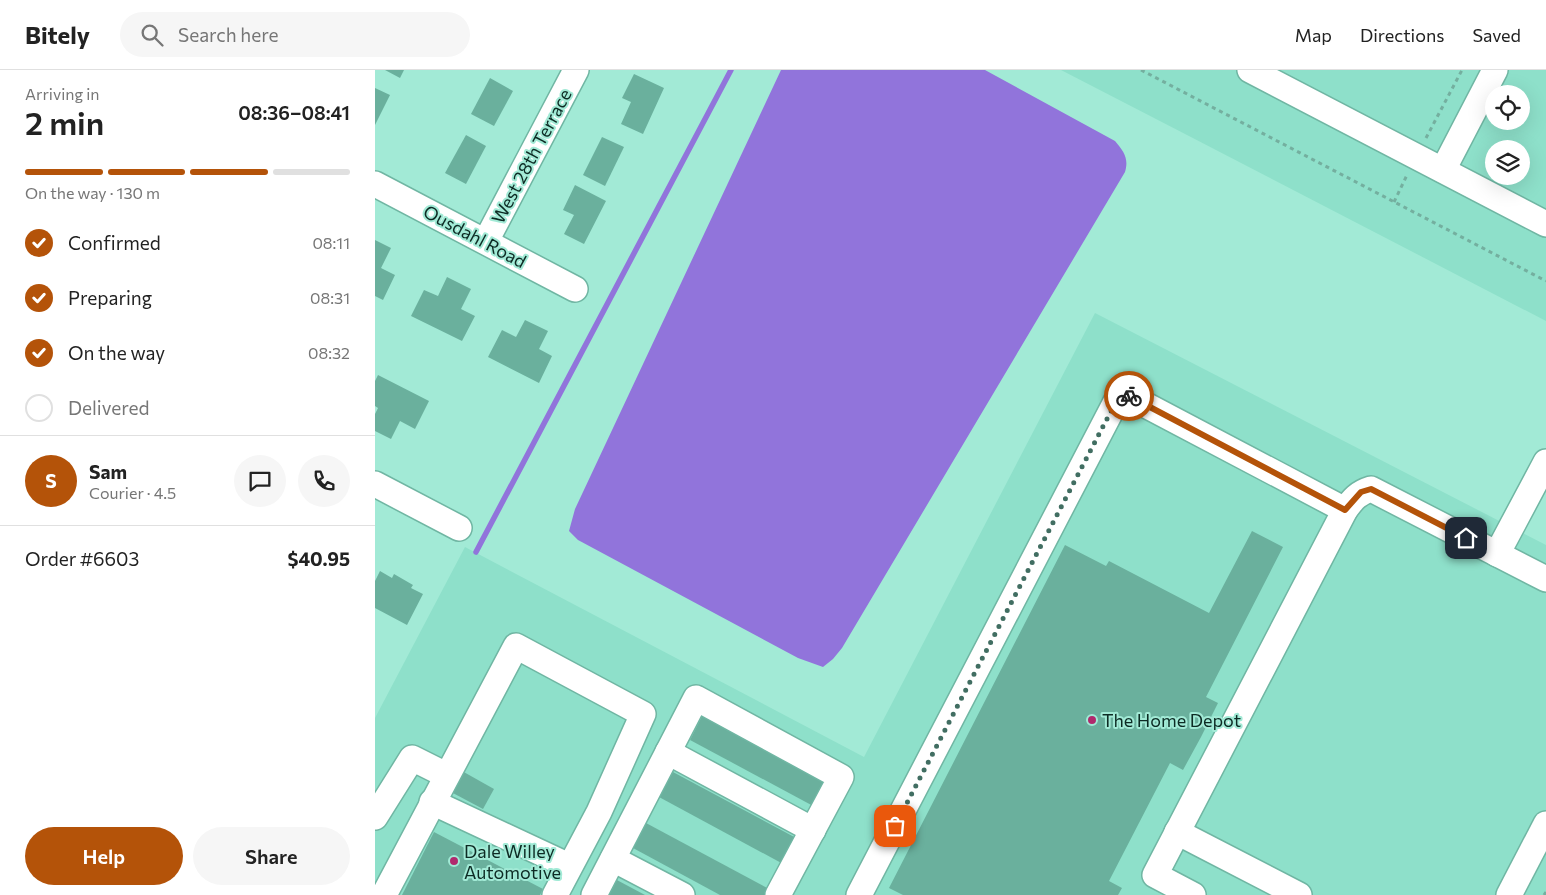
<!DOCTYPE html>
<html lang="en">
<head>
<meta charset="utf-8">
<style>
  :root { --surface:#fff; --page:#f6f6f6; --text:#222; --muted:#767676; --line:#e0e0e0; --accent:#b45309 }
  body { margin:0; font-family:Commissioner,sans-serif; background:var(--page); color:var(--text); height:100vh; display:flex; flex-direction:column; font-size:19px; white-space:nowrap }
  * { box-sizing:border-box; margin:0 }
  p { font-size:16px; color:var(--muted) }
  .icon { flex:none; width:28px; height:28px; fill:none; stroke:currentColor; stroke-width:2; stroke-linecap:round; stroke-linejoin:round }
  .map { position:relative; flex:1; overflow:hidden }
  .details { display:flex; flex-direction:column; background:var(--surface); width:375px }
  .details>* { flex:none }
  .controls { position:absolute; left:1110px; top:15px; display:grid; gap:10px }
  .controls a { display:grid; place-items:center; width:45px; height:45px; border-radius:50%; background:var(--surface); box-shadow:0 5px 20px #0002; font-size:25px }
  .pin { position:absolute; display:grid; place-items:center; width:42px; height:42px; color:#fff; margin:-21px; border-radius:10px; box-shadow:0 2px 8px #0006 }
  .courier { position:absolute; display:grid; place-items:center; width:50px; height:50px; margin:-25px; border:4px solid #b45309; border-radius:50%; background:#fff; color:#222; box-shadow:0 1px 6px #0007 }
  .head em { font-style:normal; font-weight:600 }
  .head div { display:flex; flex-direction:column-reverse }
  .head { display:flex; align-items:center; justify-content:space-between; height:85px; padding:0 25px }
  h1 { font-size:32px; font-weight:600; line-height:38px }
  .bar { display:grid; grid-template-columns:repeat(4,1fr); gap:8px 5px; align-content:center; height:60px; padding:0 25px }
  .bar i { height:6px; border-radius:4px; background:var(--line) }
  .bar .selected { background:var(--accent) }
  .bar p { grid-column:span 4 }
  .line { display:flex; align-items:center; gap:12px; padding:0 25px; border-top:1px solid var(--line) }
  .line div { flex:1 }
  .round { display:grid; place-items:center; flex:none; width:52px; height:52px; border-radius:26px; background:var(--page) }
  ol { padding:0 25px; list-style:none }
  li { display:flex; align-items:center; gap:15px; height:55px }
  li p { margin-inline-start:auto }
  li .icon { padding:5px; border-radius:50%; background:var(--accent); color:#fff; stroke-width:4 }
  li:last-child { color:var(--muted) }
  li i { width:28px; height:28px; border:2px solid var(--line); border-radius:50% }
  .primary-button { display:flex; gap:10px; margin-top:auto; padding:10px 25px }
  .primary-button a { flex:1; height:58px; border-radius:30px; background:var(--accent); color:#fff; font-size:20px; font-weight:600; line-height:58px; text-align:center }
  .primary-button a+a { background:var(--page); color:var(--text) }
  header { display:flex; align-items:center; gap:30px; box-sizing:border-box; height:70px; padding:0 25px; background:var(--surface); border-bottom:1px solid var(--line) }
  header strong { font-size:24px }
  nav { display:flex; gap:28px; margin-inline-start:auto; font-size:18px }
  .search { width:350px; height:45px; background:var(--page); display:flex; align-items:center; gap:12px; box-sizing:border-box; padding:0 18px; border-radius:28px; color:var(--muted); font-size:19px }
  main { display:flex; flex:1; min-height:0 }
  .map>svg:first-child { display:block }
  .built { fill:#8ee0ca; fill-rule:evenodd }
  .water { fill:#9174db }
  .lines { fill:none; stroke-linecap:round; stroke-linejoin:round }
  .stream { stroke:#9174db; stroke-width:5.5 }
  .building { fill:#6ab09d }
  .minor-casing { stroke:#70b6a3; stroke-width:28 }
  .path { stroke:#74af9f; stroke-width:3; stroke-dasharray:4 4; stroke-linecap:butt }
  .minor { stroke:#fff; stroke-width:25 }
  .done { stroke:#416e62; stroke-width:5; stroke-dasharray:0 9 }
  .route { stroke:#b45309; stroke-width:6 }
  .poi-dot { fill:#b0296d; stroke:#a2ead6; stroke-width:2 }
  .labels { text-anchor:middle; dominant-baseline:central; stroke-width:4; stroke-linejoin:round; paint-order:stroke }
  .street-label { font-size:18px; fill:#0d2b24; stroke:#a2ead6 }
  .poi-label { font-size:18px; fill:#0d2b24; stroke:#a2ead6; text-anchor:start }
</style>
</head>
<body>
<header>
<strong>Bitely</strong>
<div class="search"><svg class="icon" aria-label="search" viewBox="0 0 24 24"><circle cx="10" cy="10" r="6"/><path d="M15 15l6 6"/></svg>Search here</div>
<nav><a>Map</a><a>Directions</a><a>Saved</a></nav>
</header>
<main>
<section class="details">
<div class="head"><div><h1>2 min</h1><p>Arriving in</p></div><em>08:36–08:41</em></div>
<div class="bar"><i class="selected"></i><i class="selected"></i><i class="selected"></i><i></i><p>On the way · 130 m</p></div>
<ol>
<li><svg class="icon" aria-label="check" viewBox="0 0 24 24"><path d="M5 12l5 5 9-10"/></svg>Confirmed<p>08:11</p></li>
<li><svg class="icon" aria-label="check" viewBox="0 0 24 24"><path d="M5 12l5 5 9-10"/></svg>Preparing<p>08:31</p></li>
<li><svg class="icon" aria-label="check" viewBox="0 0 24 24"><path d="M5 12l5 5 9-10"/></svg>On the way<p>08:32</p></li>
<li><i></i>Delivered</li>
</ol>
<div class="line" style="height:90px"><b class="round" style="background:var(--accent);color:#fff">S</b><div><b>Sam</b><p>Courier · 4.5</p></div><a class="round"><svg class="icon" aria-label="chat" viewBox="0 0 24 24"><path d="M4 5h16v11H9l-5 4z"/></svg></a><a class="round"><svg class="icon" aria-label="phone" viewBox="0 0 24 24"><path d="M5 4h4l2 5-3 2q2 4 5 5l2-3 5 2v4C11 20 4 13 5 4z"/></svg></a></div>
<div class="line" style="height:65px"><div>Order #6603</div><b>$40.95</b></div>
<div class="primary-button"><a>Help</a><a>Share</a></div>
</section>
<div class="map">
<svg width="1171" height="825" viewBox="0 0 1171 825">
  <rect width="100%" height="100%" fill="#a2ead6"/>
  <g class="built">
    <path d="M686 0H1171V251L812 65ZM1119 24H1146V51H1119ZM1119 79H1146V106H1119Z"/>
    <path d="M720 243 1171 475V825H0V648L90 477 489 687Z"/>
  </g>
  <path class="water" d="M406 0H610L740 71C749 82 754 88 750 102L467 578 458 589 448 597 423 588 203 470 194 461 200 439Z"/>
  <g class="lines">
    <path class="stream" d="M101 482 356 0"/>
  </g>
  <g class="building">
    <path d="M10 0H29L25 8Z"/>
    <path d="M259 4 289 18 268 64 246 54 256 32 247 28Z"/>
    <path d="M115 8 138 21 119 56 96 44Z"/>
    <path d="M0 18 15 25 0 55Z"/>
    <path d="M91 65 111 76 91 114 70 103Z"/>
    <path d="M227 67 249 77 230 116 208 105Z"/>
    <path d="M200 115 231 131 209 174 189 164 199 145 188 140Z"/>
    <path d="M0 170 16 178 6 198 20 205 8 230 0 226Z"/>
    <path d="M72 207 96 219 86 239 100 246 87 271 36 246 49 220 63 226Z"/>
    <path d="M150 250 173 261 164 279 177 286 164 313 113 287 127 260 141 267Z"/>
    <path d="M3 305 54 331 40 359 25 351 16 369 0 361V344L3 338 0 336V311Z"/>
    <path d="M877 461 908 477 831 627 843 633 826 667 808 700 795 693 734 811 747 818 743 825H528L514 818 690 475 731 496 734 491 834 543Z"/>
    <path d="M5 501 17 508 19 504 38 515 36 518 48 524 32 555 0 538V511Z"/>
    <path d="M328 644 454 712 440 737 315 670Z"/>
    <path d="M87 701 119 719 108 739 76 722Z"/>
    <path d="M298 702 423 769 410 795 284 727Z"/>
    <path d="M271 753 396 820 394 825H345L258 778Z"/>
    <path d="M59 762 168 819 165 825H27Z"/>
    <path d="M240 809 270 825H232Z"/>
  </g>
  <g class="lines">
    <defs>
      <g id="minor">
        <path d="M875 0 1171 154"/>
        <path d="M1068 100 1120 0"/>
        <path d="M0 114 200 219"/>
        <path d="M111 171 201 0"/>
        <path d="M0 414 84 458"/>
        <path d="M1122 484 1171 392"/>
        <path d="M293 682 438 760"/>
        <path d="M57 732 194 796"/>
        <path d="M0 747 37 688 71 705"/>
        <path d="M802 762 924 825"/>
        <path d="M238 789 307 825"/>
        <path d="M9 825 141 576 268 644 224 742 180 825"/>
        <path d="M219 825 321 628 466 707 403 825"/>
        <path d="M484 825 746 322 970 440"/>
        <path d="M818 825 780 805 970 440C978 429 983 423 996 419L1171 509"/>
        <path d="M1134 825 1171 754"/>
      </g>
    </defs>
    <use href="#minor" class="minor-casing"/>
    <g class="path">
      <path d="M766 0 1171 211"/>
      <path d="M1051 68 1087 0"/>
      <path d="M1019 132 1032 105"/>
      <path d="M1169 825 1171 822"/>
    </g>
    <use href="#minor" class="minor"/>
  </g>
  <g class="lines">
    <path class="done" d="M520 756 746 322 754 326"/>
    <path class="route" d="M754 326 970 440 986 422 996 419 1091 468"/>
  </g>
  <g class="poi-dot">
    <circle cx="717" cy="650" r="5"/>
    <circle cx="79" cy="791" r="5"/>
  </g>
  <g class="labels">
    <g class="street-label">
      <text transform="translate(156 86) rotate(-62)">West 28th Terrace</text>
      <text transform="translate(100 166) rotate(28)">Ousdahl Road</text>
    </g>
    <g class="poi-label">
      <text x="727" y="650">The Home Depot</text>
      <text x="89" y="781">Dale Willey<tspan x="89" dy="21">Automotive</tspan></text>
    </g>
  </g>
</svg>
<div class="controls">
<a><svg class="icon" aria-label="locate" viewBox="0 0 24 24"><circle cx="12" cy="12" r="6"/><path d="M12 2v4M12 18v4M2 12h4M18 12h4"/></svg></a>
<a><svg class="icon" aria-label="layers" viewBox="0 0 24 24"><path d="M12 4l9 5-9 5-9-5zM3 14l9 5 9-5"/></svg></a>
</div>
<div class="pin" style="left:520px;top:756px;background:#ea580c"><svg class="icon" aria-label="bag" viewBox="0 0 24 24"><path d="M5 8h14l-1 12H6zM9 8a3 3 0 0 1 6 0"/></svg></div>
<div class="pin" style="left:1091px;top:468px;background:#1f2937"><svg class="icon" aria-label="home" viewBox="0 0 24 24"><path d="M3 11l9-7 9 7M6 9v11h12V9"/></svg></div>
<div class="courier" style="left:754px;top:326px"><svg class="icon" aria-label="bike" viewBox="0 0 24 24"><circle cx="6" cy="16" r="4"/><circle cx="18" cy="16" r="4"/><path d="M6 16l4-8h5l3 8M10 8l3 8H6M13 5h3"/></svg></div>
</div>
</main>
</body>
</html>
